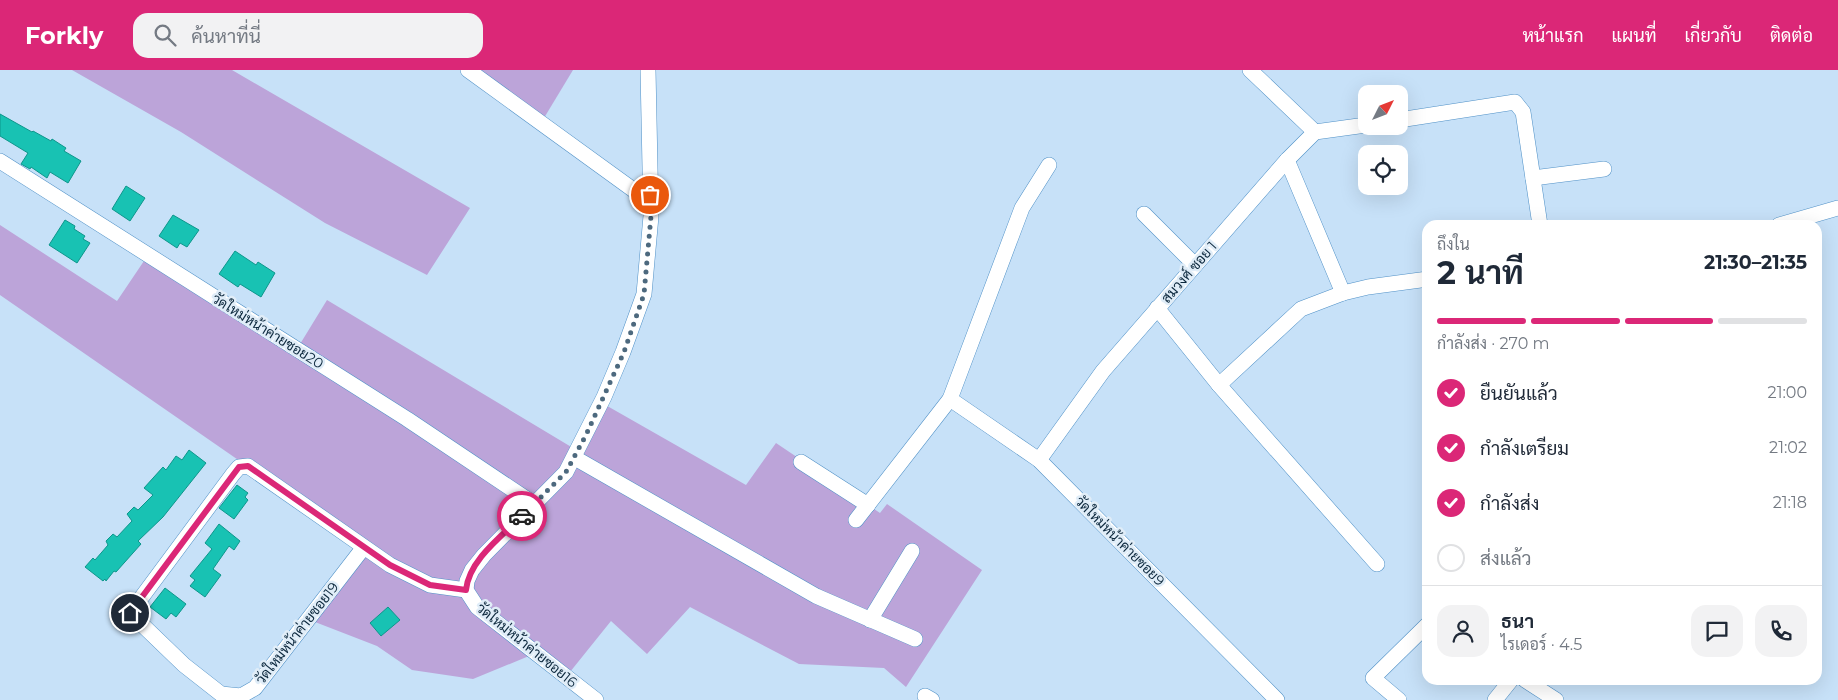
<!DOCTYPE html>
<html lang="th">
<head>
<meta charset="utf-8">
<style>
  :root { --surface:#fff; --page:#f2f2f3; --text:#1f2937; --muted:#747a83; --line:#e0e1e3; --accent:#db2777 }
  body { margin:0; font-family:Montserrat,Sarabun,sans-serif; background:var(--page); color:var(--text); height:100vh; display:flex; flex-direction:column; font-size:19px; white-space:nowrap }
  * { box-sizing:border-box; margin:0 }
  p { font-size:16px; color:var(--muted) }
  .icon { flex:none; width:28px; height:28px; fill:none; stroke:currentColor; stroke-width:2; stroke-linecap:round; stroke-linejoin:round }
  .map { position:relative; flex:1; overflow:hidden }
  .panel { position:absolute; left:1422px; top:150px; width:400px; height:465px; display:flex; flex-direction:column; background:var(--surface); border-radius:15px; box-shadow:0 5px 20px #0002 }
  .panel>* { flex:none }
  .needle { width:32px; rotate:48deg }
  .buttons { position:absolute; left:1358px; top:15px; display:grid; gap:10px }
  .buttons a { display:grid; place-items:center; width:50px; height:50px; border-radius:10px; background:var(--surface); box-shadow:0 5px 20px #0002; font-size:25px }
  .pin { position:absolute; display:grid; place-items:center; width:42px; height:42px; color:#fff; margin:-21px; border:2px solid #fff; border-radius:50%; box-shadow:0 1px 5px #0007 }
  .courier { position:absolute; display:grid; place-items:center; width:50px; height:50px; margin:-25px; border:4px solid #db2777; border-radius:50%; background:#fff; color:#222; box-shadow:0 1px 6px #0007 }
  .head em { font-style:normal; font-weight:700 }
  .head div { display:flex; flex-direction:column-reverse }
  .head { display:flex; align-items:center; justify-content:space-between; height:85px; padding:0 15px }
  h1 { font-size:32px; font-weight:700; line-height:38px }
  .bar { display:grid; grid-template-columns:repeat(4,1fr); gap:8px 5px; align-content:center; height:60px; padding:0 15px }
  .bar i { height:6px; border-radius:4px; background:var(--line) }
  .bar .current { background:var(--accent) }
  .bar p { grid-column:span 4 }
  .line { display:flex; align-items:center; gap:12px; padding:0 15px; border-top:1px solid var(--line) }
  .line div { flex:1 }
  .round { display:grid; place-items:center; flex:none; width:52px; height:52px; border-radius:15px; background:var(--page) }
  ol { padding:0 15px; list-style:none }
  li { display:flex; align-items:center; gap:15px; height:55px }
  li p { margin-inline-start:auto }
  li .icon { padding:5px; border-radius:50%; background:var(--accent); color:#fff; stroke-width:4 }
  li:last-child { color:var(--muted) }
  li i { width:28px; height:28px; border:2px solid var(--line); border-radius:50% }
  header { display:flex; align-items:center; gap:30px; box-sizing:border-box; height:70px; padding:0 25px; background:var(--accent); color:#fff }
  header strong { font-size:24px }
  nav { display:flex; gap:28px; margin-inline-start:auto; font-size:18px }
  .search { width:350px; height:45px; background:var(--page); display:flex; align-items:center; gap:12px; box-sizing:border-box; padding:0 18px; border-radius:15px; color:var(--muted); font-size:19px }
  .map>svg:first-child { display:block }
  .green { fill:#bca4d9 }
  .building { fill:#18c2b3; stroke:#0d968b }
  .lines { fill:none; stroke-linecap:round; stroke-linejoin:round }
  .minor-casing { stroke:#5091c7; stroke-width:16 }
  .minor { stroke:#fff; stroke-width:15 }
  .done { stroke:#4d697e; stroke-width:5; stroke-dasharray:0 9 }
  .route { stroke:#db2777; stroke-width:6 }
  .labels { text-anchor:middle; dominant-baseline:central; stroke-width:5; stroke-linejoin:round; paint-order:stroke }
  .street-label { font-size:14px; fill:#0c283d; stroke:#e0edf8 }
</style>
</head>
<body>
<header>
<strong>Forkly</strong>
<div class="search"><svg class="icon" aria-label="search" viewBox="0 0 24 24"><circle cx="10" cy="10" r="6"/><path d="M15 15l6 6"/></svg>ค้นหาที่นี่</div>
<nav><a>หน้าแรก</a><a>แผนที่</a><a>เกี่ยวกับ</a><a>ติดต่อ</a></nav>
</header>
<div class="map">
<svg width="1838" height="630" viewBox="0 0 1838 630">
  <rect width="100%" height="100%" fill="#c7e1f8"/>
  <g class="green">
    <path d="M72 0H232L470 138 427 205 325 153 181 62Z"/>
    <path d="M476 0H573L544 48Z"/>
    <path d="M0 155 117 231 148 185 297 279 327 230 578 381 602 333 746 415 776 373 880 443 887 434 982 500 906 617 884 598 799 594 690 537 647 584 611 551 570 602 529 586 473 609 412 600 377 576 315 552 364 477 0 225Z"/>
  </g>
  <g class="building">
    <path d="M0 44 32 62 33 61 51 71 52 69 66 78 64 81 81 91 68 113 50 102 47 108 31 97 30 99 21 94 28 83 0 66Z"/>
    <path d="M126 116 145 128 130 151 112 139Z"/>
    <path d="M173 145 199 160 187 177 180 173 177 178 159 166Z"/>
    <path d="M65 150 75 156 74 159 85 166 83 169 90 173 77 193 49 175Z"/>
    <path d="M235 181 256 195 258 192 275 203 261 227 240 214 238 217 219 204Z"/>
    <path d="M189 380 206 393 163 447 138 471 141 474 116 502 114 501 106 511 105 509 103 511 85 497 93 488 95 490 108 475 106 471 113 464 117 467 132 451 127 444 134 437 138 440 153 425 144 418 163 397 166 400 176 386 182 390Z"/>
    <path d="M237 415 248 423 245 427 248 430 234 449 219 438Z"/>
    <path d="M219 454 240 471 234 480 229 476 213 499 221 505 205 527 190 516 195 510 190 506 212 479 205 473Z"/>
    <path d="M165 518 186 534 176 547 171 543 166 549 150 537Z"/>
    <path d="M388 537 400 550 381 566 370 553Z"/>
  </g>
  <g class="lines">
    <defs>
      <g id="minor">
        <path d="M468 0 650 132"/>
        <path d="M1250 0 1315 62"/>
        <path d="M1399 50 1515 32 1523 42 1540 155"/>
        <path d="M1287 90 1343 223"/>
        <path d="M0 91 407 349 534 434"/>
        <path d="M1533 108 1604 99"/>
        <path d="M1144 144 1195 195"/>
        <path d="M1779 155 1838 138"/>
        <path d="M1157 238 1219 315 1301 239 1343 223 1368 217 1428 209"/>
        <path d="M1219 315 1377 494"/>
        <path d="M950 329 1039 390 1277 630"/>
        <path d="M575 388 816 526 915 569"/>
        <path d="M1039 390 1103 301 1287 90 1315 62 1366 55"/>
        <path d="M801 392 868 435"/>
        <path d="M856 450 950 329 1022 138 1049 95"/>
        <path d="M364 477 255 618 241 626 221 624 184 595 130 543 233 404 239 397 248 396 390 495 430 515 466 520"/>
        <path d="M870 550 912 481"/>
        <path d="M1525 610 1556 630"/>
        <path d="M925 626 932 630"/>
        <path d="M596 630 477 537 466 520 467 511 472 500 484 485 566 402 604 327 623 282 644 224 651 146 648 0"/>
        <path d="M1399 630 1373 608 1428 554"/>
        <path d="M1495 630 1511 610"/>
      </g>
    </defs>
    <use href="#minor" class="minor-casing"/>
    <use href="#minor" class="minor"/>
  </g>
  <g class="lines">
    <path class="done" d="M522 446 566 402 586 365 624 282 644 224 651 146 650 125"/>
    <path class="route" d="M130 543 239 397 248 396 390 495 430 515 466 520C469 490 502 466 522 446"/>
  </g>
  <g class="labels">
    <g class="street-label">
      <text transform="translate(1189 202) rotate(-49)">สมวงศ์ ซอย 1</text>
      <text transform="translate(268 261) rotate(32)">วัดใหม่หน้าค่ายซอย20</text>
      <text transform="translate(1120 471) rotate(45)">วัดใหม่หน้าค่ายซอย9</text>
      <text transform="translate(297 563) rotate(-52)">วัดใหม่หน้าค่ายซอย19</text>
      <text transform="translate(527 575) rotate(39)">วัดใหม่หน้าค่ายซอย16</text>
    </g>
  </g>
</svg>
<div class="buttons">
<a><svg class="needle" viewBox="-14 -14 28 28"><path d="M0-13l5 13h-10z" fill="#e53935"/><path d="M0 13l5-13h-10z" fill="#747a83"/></svg></a>
<a><svg class="icon" aria-label="locate" viewBox="0 0 24 24"><circle cx="12" cy="12" r="6"/><path d="M12 2v4M12 18v4M2 12h4M18 12h4"/></svg></a>
</div>
<div class="pin" style="left:650px;top:125px;background:#ea580c"><svg class="icon" aria-label="bag" viewBox="0 0 24 24"><path d="M5 8h14l-1 12H6zM9 8a3 3 0 0 1 6 0"/></svg></div>
<div class="pin" style="left:130px;top:543px;background:#1f2937"><svg class="icon" aria-label="home" viewBox="0 0 24 24"><path d="M3 11l9-7 9 7M6 9v11h12V9"/></svg></div>
<div class="courier" style="left:522px;top:446px"><svg class="icon" aria-label="car" viewBox="0 0 24 24"><path d="M5 17H2v-5l4-1 3-4h7l3 4 3 1v5h-3M9 17h6M6 11h13"/><circle cx="7" cy="17" r="2"/><circle cx="17" cy="17" r="2"/></svg></div>
<section class="panel">
<div class="head"><div><h1>2 นาที</h1><p>ถึงใน</p></div><em>21:30–21:35</em></div>
<div class="bar"><i class="current"></i><i class="current"></i><i class="current"></i><i></i><p>กำลังส่ง · 270 m</p></div>
<ol>
<li><svg class="icon" aria-label="check" viewBox="0 0 24 24"><path d="M5 12l5 5 9-10"/></svg>ยืนยันแล้ว<p>21:00</p></li>
<li><svg class="icon" aria-label="check" viewBox="0 0 24 24"><path d="M5 12l5 5 9-10"/></svg>กำลังเตรียม<p>21:02</p></li>
<li><svg class="icon" aria-label="check" viewBox="0 0 24 24"><path d="M5 12l5 5 9-10"/></svg>กำลังส่ง<p>21:18</p></li>
<li><i></i>ส่งแล้ว</li>
</ol>
<div class="line" style="height:90px"><a class="round"><svg class="icon" aria-label="person" viewBox="0 0 24 24"><circle cx="12" cy="8" r="4"/><path d="M4 21q1-7 8-7t8 7"/></svg></a><div><b>ธนา</b><p>ไรเดอร์ · 4.5</p></div><a class="round"><svg class="icon" aria-label="chat" viewBox="0 0 24 24"><path d="M4 5h16v11H9l-5 4z"/></svg></a><a class="round"><svg class="icon" aria-label="phone" viewBox="0 0 24 24"><path d="M5 4h4l2 5-3 2q2 4 5 5l2-3 5 2v4C11 20 4 13 5 4z"/></svg></a></div>
</section>
</div>
</body>
</html>
